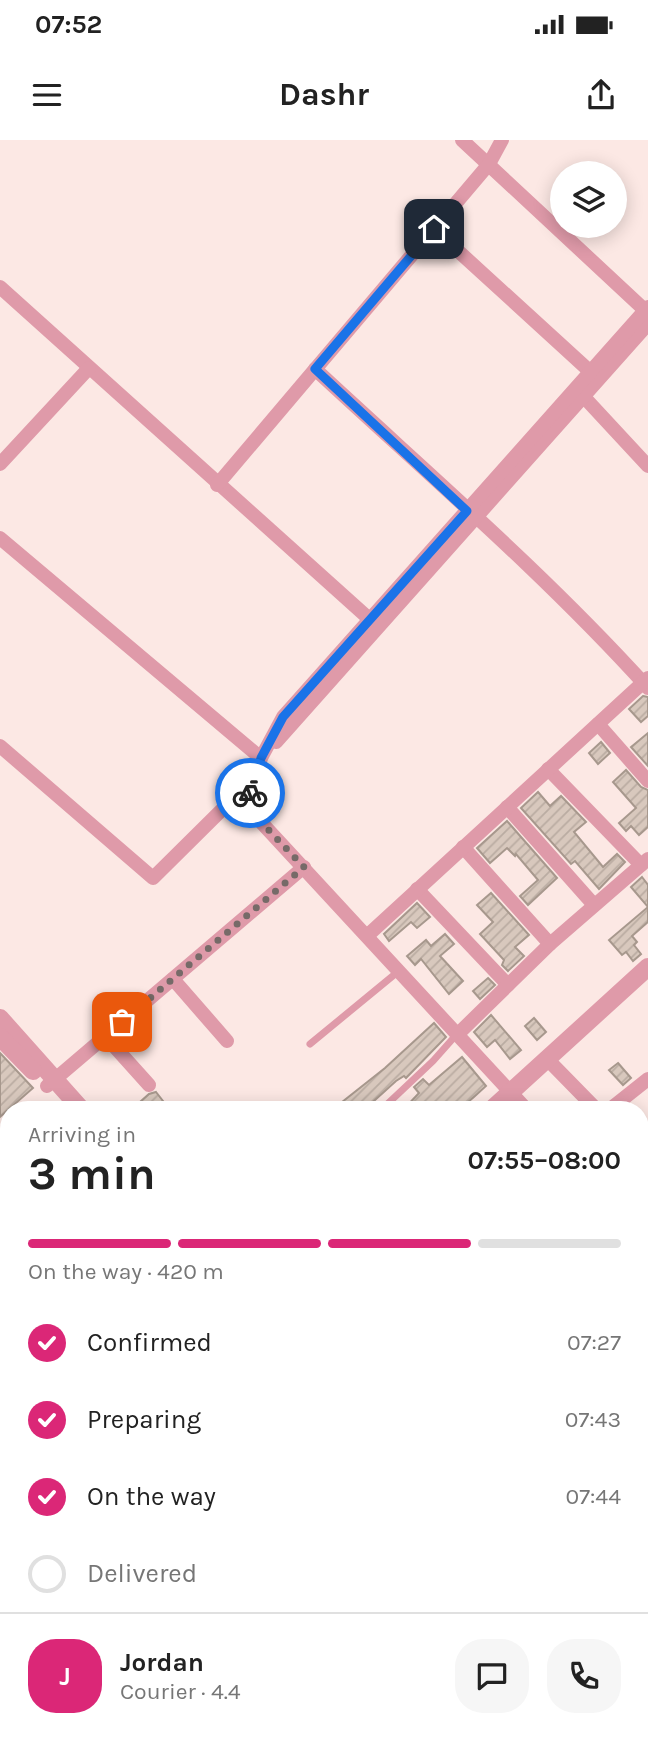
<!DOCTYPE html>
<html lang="en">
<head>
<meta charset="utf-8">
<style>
  :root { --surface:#fff; --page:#f6f6f6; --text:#222; --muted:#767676; --line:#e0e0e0; --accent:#db2777 }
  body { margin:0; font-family:Karla,sans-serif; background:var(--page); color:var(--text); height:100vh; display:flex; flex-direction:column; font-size:26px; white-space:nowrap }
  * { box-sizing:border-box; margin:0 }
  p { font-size:23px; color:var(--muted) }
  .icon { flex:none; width:38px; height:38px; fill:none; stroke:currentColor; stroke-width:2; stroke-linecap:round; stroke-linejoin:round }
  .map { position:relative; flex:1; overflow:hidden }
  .panel { position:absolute; left:0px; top:961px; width:649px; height:653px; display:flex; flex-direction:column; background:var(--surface); border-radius:28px 28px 0 0; box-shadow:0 4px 18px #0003 }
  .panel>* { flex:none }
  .tools { position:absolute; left:550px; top:21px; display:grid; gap:14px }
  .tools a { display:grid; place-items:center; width:77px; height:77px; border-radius:50%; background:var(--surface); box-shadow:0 4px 18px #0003; font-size:35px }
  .pin { position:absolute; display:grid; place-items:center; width:60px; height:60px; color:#fff; margin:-30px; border-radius:14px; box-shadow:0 4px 10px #0006 }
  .courier { position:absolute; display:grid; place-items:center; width:70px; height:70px; margin:-35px; border:5px solid #1a73e8; border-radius:50%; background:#fff; color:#222; box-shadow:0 2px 9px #0007 }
  .headline em { font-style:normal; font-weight:700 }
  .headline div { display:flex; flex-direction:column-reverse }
  .headline { display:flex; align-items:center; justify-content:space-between; height:119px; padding:0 28px }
  h1 { font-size:46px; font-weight:700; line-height:52px }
  .bar { display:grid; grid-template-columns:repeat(4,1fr); gap:10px 7px; align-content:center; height:84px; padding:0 28px }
  .bar i { height:9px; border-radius:5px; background:var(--line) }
  .bar .current { background:var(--accent) }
  .bar p { grid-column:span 4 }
  .line { display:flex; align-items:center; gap:18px; padding:0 28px; border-top:2px solid var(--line) }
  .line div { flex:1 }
  .round { display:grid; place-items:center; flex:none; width:74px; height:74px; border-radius:28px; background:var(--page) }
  ol { padding:0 28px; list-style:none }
  li { display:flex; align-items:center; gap:21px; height:77px }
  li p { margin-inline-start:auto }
  li .icon { padding:7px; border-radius:50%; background:var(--accent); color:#fff; stroke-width:4 }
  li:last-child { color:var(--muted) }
  li i { width:38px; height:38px; border:4px solid var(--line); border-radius:50% }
  .status { display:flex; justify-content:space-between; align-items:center; height:49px; padding:0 35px; background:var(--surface); direction:ltr }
  .status svg { height:19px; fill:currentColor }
  header { display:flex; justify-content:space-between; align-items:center; height:91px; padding:0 28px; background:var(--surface); font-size:32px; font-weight:700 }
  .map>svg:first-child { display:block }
  .building { fill:url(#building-hatch); stroke:#a7988d; stroke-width:2 }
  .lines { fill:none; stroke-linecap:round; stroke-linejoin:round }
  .service { stroke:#df9aa9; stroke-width:7 }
  .minor { stroke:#df9aa9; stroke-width:14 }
  .tertiary { stroke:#df9aa9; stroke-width:18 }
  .secondary { stroke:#d36f87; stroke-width:19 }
  .done { stroke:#766a68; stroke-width:7; stroke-dasharray:0 12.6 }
  .route { stroke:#1a73e8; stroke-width:9 }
</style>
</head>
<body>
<div class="status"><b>07:52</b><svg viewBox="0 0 49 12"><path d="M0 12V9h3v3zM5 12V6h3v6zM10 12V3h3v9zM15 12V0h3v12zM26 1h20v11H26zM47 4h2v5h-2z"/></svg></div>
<header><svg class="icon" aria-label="menu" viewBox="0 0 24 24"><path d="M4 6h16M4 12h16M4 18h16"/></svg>Dashr<svg class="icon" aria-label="share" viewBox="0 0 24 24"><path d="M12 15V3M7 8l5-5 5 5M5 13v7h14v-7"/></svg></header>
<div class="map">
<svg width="648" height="1612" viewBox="0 0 648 1612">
  <defs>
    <pattern id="building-hatch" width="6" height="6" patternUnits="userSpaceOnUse" patternTransform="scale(1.75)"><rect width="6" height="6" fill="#d8c8bd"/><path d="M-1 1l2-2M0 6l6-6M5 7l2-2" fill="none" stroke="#baaca2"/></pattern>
  </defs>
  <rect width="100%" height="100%" fill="#fce8e4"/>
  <g class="building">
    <path d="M643 556 648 557V576L641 582 629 569Z"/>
    <path d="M648 593V626L631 607Z"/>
    <path d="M601 602 610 613 598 624 589 613Z"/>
    <path d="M626 630 641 647 648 650V687L639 695 631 686 626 691 619 683 636 668 613 642Z"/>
    <path d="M538 652 550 666 561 656 586 682 574 692 603 727 617 714 625 722 599 749 575 721 571 724 521 668Z"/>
    <path d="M507 681 557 738 528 765 520 756 538 740 516 714 515 716 507 708 490 723 477 708Z"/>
    <path d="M642 737 648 745V767L631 747Z"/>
    <path d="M491 753 529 795 515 807 524 816 508 831 502 825 504 820 480 794 493 782 477 765Z"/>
    <path d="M417 763 430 777 417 788 411 782 389 801 384 794Z"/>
    <path d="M648 767V782L632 796 637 802 634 805 641 814 633 821 626 812 622 815 609 800Z"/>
    <path d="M445 794 454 804 440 816 463 841 449 854 421 819 415 825 407 816 426 800 431 806Z"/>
    <path d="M488 838 495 845 480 859 473 851Z"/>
    <path d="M491 875 521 910 510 919 495 900 487 907 474 892Z"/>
    <path d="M534 878 546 892 537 900 525 886Z"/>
    <path d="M434 883 446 897 406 938 404 936 396 941 364 970H332L385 928Z"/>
    <path d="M0 913 33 948 0 977Z"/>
    <path d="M462 917 486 946 475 956 459 970H403L419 953 414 947 423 939 429 945Z"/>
    <path d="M618 923 631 938 623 945 609 930Z"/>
    <path d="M156 952 170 970H131L149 954Z"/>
  </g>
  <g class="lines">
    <g class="service">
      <path d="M310 904 400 830"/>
      <path d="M381 970 433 921 457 894"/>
      <path d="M382 1605 389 1612"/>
      <path d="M436 1612 446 1605"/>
    </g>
    <g class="minor">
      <path d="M462 0 648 173"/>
      <path d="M434 89 595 236"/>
      <path d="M0 147 376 485"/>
      <path d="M315 229C428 334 545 434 648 548"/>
      <path d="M584 257 648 326"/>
      <path d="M0 324 89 228"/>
      <path d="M217 345 489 24 502 0"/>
      <path d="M0 398 261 618"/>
      <path d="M598 584 648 641"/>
      <path d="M276 602 648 184"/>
      <path d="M0 606 153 738 254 638"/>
      <path d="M548 629 641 725"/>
      <path d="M507 667 594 765"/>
      <path d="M463 707 550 804"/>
      <path d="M417 749 508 845"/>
      <path d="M368 795 648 538"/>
      <path d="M173 839 227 901"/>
      <path d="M459 893 550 804 648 719"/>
      <path d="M105 896 149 945"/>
      <path d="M553 925 597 970"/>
      <path d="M47 946 304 727"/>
      <path d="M527 970 260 681 248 663 261 618 283 577 648 167"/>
      <path d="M609 970 648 939"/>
      <path d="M640 1014 648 1022"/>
      <path d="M640 1092 648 1100"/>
      <path d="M0 1124 9 1121"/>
      <path d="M648 1160 644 1165 648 1169"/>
      <path d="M0 1205 9 1215"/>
      <path d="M640 1207 648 1200"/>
      <path d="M640 1253 648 1262"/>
      <path d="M0 1421 9 1431"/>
      <path d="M640 1426 648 1434"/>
      <path d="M0 1542 9 1534"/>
      <path d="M240 1605 247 1612"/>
      <path d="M611 1605 617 1612"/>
      <path d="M153 1612 160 1605"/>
    </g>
    <g class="tertiary">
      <path d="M0 878 82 970"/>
      <path d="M0 897 33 931"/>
      <path d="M491 970 648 827"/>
      <path d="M0 1406 9 1399"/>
    </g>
    <g class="secondary">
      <path d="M640 1560 648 1555"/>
      <path d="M551 1612 560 1605"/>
    </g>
  </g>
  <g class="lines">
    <path class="done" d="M122 882 304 727 260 681 248 663 250 653"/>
    <path class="route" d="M250 653 261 618 283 577 467 371 315 229 434 89"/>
  </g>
</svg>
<div class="tools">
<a><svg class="icon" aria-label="layers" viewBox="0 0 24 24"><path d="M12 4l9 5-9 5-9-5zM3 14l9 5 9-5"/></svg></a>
</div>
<div class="pin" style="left:122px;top:882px;background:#ea580c"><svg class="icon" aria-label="bag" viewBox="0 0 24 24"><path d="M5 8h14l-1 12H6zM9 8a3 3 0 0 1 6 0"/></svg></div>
<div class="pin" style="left:434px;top:89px;background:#1f2937"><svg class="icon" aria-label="home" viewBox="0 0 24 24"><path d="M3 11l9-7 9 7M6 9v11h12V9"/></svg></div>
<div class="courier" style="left:250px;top:653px"><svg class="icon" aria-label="bike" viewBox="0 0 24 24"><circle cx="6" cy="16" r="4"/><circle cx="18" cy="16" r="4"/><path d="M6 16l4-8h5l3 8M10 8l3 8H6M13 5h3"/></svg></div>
<section class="panel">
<div class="headline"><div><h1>3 min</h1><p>Arriving in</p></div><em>07:55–08:00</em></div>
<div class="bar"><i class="current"></i><i class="current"></i><i class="current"></i><i></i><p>On the way · 420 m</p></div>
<ol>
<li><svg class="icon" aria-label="check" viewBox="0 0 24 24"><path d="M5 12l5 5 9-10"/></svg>Confirmed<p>07:27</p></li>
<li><svg class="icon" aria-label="check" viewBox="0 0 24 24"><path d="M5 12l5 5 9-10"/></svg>Preparing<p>07:43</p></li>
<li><svg class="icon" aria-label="check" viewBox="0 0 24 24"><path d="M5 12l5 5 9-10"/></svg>On the way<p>07:44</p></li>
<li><i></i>Delivered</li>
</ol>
<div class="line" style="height:126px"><b class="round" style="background:var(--accent);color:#fff">J</b><div><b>Jordan</b><p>Courier · 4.4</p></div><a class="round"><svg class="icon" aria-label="chat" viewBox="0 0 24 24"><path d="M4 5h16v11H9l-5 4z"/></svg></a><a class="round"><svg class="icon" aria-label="phone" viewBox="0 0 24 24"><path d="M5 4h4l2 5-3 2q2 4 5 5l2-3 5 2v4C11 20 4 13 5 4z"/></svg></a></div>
</section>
</div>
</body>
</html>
